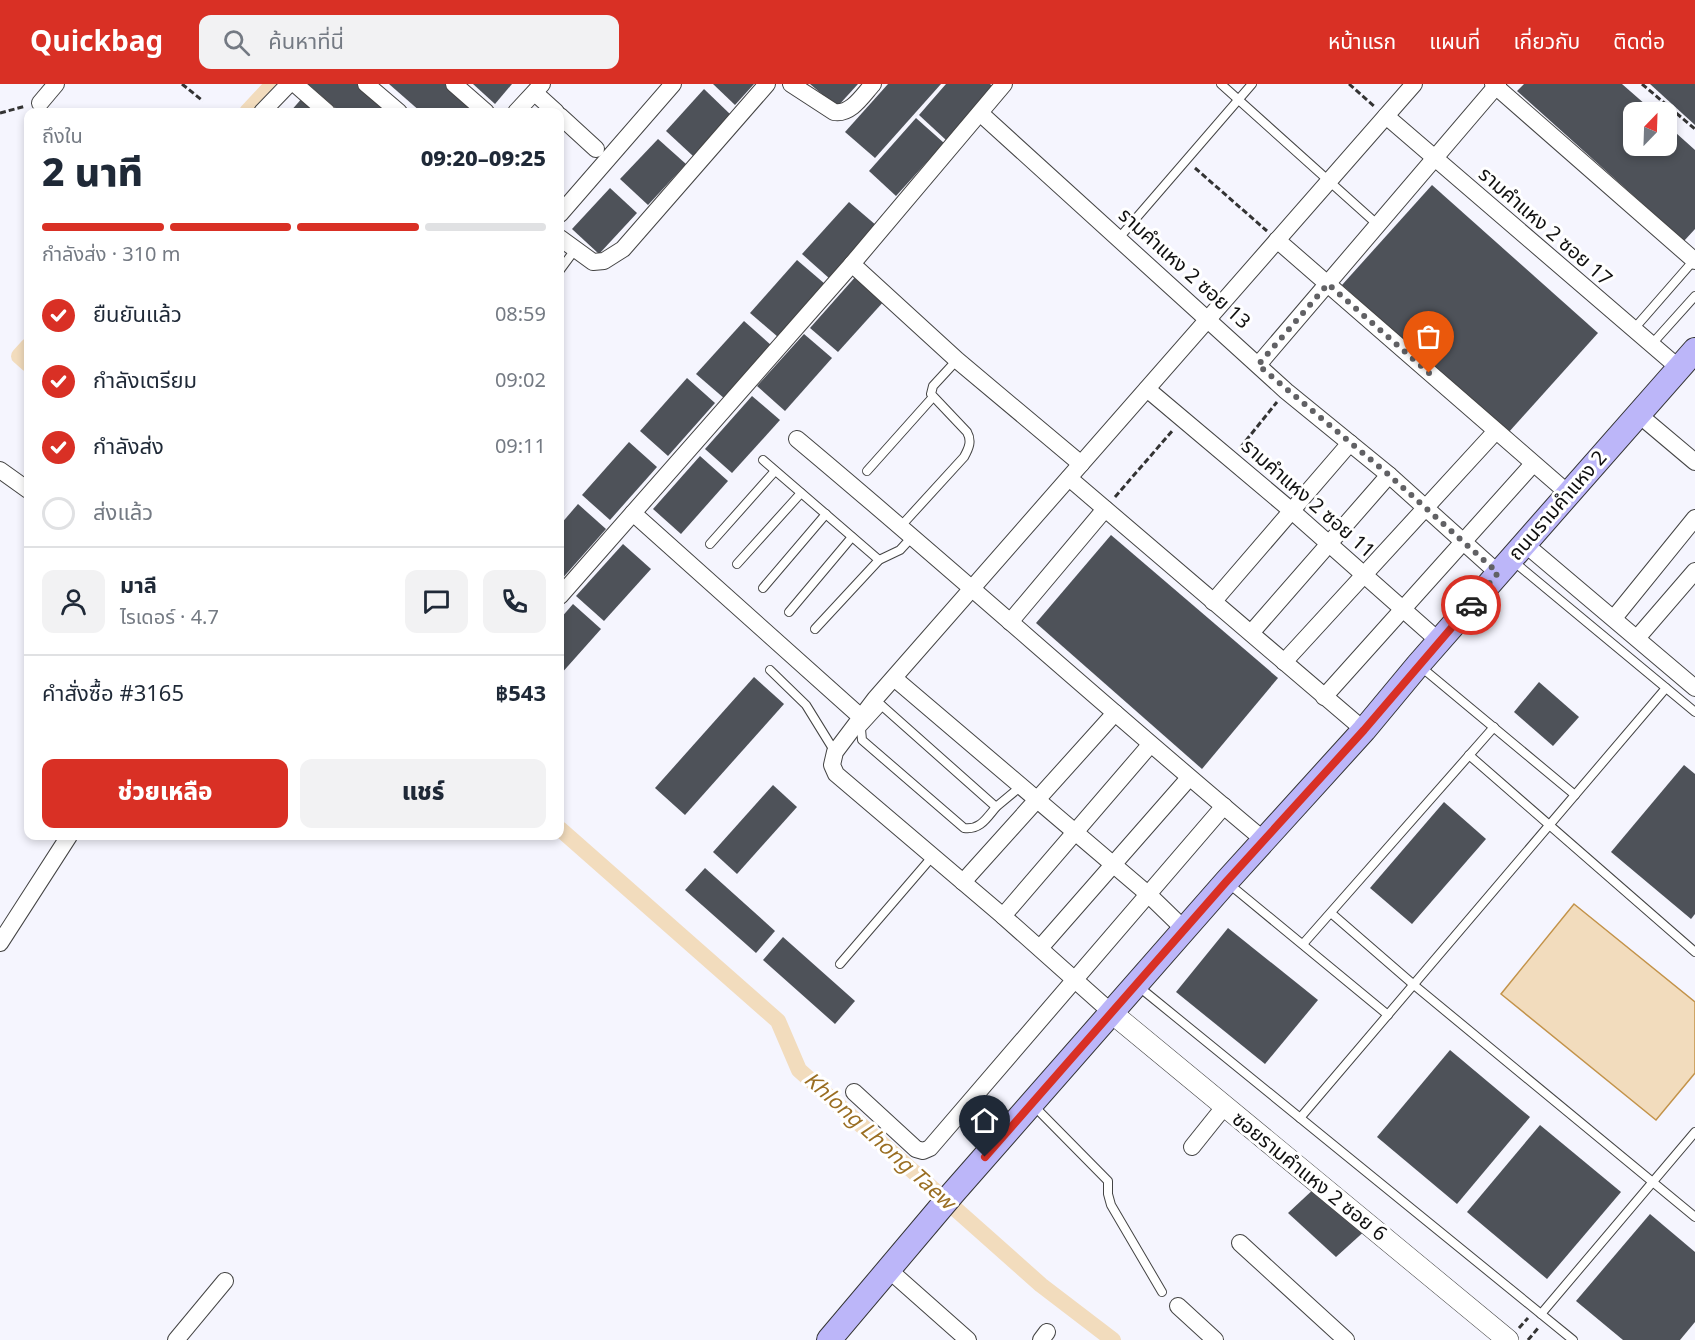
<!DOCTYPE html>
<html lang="th">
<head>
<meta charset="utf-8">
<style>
  :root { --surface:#fff; --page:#f2f2f3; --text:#1f2937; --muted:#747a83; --line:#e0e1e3; --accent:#d93025 }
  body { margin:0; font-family:Georgia,"Noto Sans Thai",serif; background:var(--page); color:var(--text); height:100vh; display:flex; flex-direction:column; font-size:22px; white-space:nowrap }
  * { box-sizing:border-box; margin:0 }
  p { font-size:20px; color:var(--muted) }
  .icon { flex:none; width:33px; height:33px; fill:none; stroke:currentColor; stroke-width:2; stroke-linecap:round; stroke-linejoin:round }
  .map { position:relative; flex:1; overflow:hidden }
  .drawer { position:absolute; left:24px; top:24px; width:540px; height:732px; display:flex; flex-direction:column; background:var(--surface); border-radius:12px; box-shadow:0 3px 9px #0003 }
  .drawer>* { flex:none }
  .needle { width:39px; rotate:23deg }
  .controls { position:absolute; left:1623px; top:18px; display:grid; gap:12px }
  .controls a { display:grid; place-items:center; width:54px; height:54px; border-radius:12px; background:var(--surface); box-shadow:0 3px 9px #0003; font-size:30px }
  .pin { position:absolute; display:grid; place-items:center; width:51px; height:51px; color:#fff; margin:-62px -26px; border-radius:50% 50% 50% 0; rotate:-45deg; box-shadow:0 0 6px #0007 }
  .pin .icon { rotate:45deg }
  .courier { position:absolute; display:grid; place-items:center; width:60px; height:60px; margin:-30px; border:4px solid #d93025; border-radius:50%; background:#fff; color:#222; box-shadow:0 2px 8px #0007 }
  .headline em { font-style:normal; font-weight:800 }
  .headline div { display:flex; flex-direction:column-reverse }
  .headline { display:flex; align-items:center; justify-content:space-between; height:102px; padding:0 18px }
  h1 { font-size:39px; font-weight:800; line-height:45px }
  .bar { display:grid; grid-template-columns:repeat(4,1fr); gap:9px 6px; align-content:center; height:72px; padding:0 18px }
  .bar i { height:8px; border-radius:4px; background:var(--line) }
  .bar .current { background:var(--accent) }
  .bar p { grid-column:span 4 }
  .line { display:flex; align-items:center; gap:15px; padding:0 18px; border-top:2px solid var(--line) }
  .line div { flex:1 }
  .round { display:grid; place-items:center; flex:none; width:63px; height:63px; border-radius:12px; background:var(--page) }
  ol { padding:0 18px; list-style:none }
  li { display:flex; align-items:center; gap:18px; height:66px }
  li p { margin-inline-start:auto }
  li .icon { padding:6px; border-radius:50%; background:var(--accent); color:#fff; stroke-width:4 }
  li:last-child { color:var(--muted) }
  li i { width:33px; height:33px; border:3px solid var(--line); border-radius:50% }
  .primary-button { display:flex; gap:12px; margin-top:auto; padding:12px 18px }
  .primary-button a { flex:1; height:69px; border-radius:12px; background:var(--accent); color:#fff; font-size:24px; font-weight:800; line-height:69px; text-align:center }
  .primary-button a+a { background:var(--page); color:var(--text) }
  header { display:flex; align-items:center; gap:36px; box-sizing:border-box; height:84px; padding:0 30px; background:var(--accent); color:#fff }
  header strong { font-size:28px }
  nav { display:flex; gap:33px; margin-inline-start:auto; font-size:21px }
  .search { width:420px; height:54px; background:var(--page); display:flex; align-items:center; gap:15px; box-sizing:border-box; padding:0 21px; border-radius:12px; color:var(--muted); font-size:22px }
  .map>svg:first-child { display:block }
  .water { fill:#f2dcbd; stroke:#c3934a; stroke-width:1.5 }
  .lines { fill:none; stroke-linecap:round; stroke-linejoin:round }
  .canal { stroke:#f2dcbd; stroke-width:16 }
  .building { fill:#4e5259 }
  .service-casing { stroke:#444; stroke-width:10 }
  .minor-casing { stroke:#444; stroke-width:18 }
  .tertiary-casing { stroke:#444; stroke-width:22 }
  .secondary-casing { stroke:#333; stroke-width:26 }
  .path { stroke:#333; stroke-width:3; stroke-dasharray:6 3; stroke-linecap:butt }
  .service { stroke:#fff; stroke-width:8 }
  .minor { stroke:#fff; stroke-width:16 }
  .tertiary { stroke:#fff; stroke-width:21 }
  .secondary { stroke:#bcb6f9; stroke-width:24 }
  .done { stroke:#616164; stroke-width:6; stroke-dasharray:0 10.8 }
  .route { stroke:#d93025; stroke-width:8 }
  .labels { text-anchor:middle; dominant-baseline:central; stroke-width:6; stroke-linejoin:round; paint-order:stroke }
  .street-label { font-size:20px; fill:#111; stroke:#fff }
  .water-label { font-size:21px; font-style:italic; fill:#9a6e22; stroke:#fff }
</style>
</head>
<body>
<header>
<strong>Quickbag</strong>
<div class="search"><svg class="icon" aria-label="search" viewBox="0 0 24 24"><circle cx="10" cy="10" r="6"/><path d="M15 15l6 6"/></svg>ค้นหาที่นี่</div>
<nav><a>หน้าแรก</a><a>แผนที่</a><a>เกี่ยวกับ</a><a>ติดต่อ</a></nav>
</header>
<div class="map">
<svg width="1695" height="1256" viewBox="0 0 1695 1256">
  <rect width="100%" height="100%" fill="#f5f5fe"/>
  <path class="water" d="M1574 820 1695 918V989L1656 1036 1501 910Z"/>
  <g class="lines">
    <g class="canal">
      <path d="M247 28 273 0"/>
      <path d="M28 262 19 272 28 280"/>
      <path d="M560 745 778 937 799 986 1041 1201 1113 1256"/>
    </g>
  </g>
  <g class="building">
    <path d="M308 0H365L398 28H340Z"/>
    <path d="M389 0H447L479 28H421Z"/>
    <path d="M473 0H512L495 20Z"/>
    <path d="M713 0H754L735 21Z"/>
    <path d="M810 0H858L837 23Z"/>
    <path d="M888 0H941L875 74 845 48Z"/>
    <path d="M946 0H990L994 3 946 56 919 31Z"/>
    <path d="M1524 0H1622L1654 28H1634V62H1666V40L1695 66V145L1684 157 1517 7Z"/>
    <path d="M1650 0H1695V41Z"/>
    <path d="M704 5 731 31 693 72 666 47Z"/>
    <path d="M303 13 321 28H290Z"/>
    <path d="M916 34 944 59 896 112 869 87Z"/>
    <path d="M658 55 686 80 648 121 620 95Z"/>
    <path d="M1432 101 1598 249 1508 349 1342 201Z"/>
    <path d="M610 104 637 129 599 170 572 145Z"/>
    <path d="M849 118 877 142 830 195 802 170Z"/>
    <path d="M797 176 825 200 778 253 750 229Z"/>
    <path d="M857 191 885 216 838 268 810 244Z"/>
    <path d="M744 237 772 262 725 315 696 290Z"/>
    <path d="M804 250 832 274 785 327 757 302Z"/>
    <path d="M687 294 715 319 668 372 640 347Z"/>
    <path d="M752 312 780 336 732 389 705 365Z"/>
    <path d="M629 358 657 383 610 436 582 411Z"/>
    <path d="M700 372 728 397 681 450 653 425Z"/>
    <path d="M578 420 606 445 560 497V441Z"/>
    <path d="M1111 451 1278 594 1202 685 1036 539Z"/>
    <path d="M623 460 651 485 604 537 576 512Z"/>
    <path d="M573 520 601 545 560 591V535Z"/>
    <path d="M754 593 784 620 685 731 655 704Z"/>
    <path d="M1539 598 1579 633 1553 662 1514 628Z"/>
    <path d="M1684 681 1695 690V830L1691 835 1611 768Z"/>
    <path d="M773 701 797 723 737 790 713 768Z"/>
    <path d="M1444 718 1486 755 1412 840 1370 804Z"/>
    <path d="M705 784 775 847 756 869 685 806Z"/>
    <path d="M1228 844 1318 916 1265 980 1176 908Z"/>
    <path d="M783 853 855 917 835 940 763 876Z"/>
    <path d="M1450 966 1530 1033 1457 1120 1377 1053Z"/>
    <path d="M1540 1041 1621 1108 1547 1195 1467 1128Z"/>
    <path d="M1317 1102 1368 1144 1336 1173 1288 1129Z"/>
    <path d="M1650 1130 1695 1168V1238L1680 1256H1623L1576 1217Z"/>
  </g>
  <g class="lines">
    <defs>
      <g id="service">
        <path d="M1221 0 1378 141"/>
        <path d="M1119 154 1252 0"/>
        <path d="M560 186 574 167"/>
        <path d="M1633 246 1695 175"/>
        <path d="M1651 261 1695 212"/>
        <path d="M763 376 879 476"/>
        <path d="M867 387 933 313"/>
        <path d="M901 442 964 373C969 364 972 357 967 348L931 310 933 302 957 276"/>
        <path d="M710 460 775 387"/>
        <path d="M1513 477 1695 628"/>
        <path d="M737 480 801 409"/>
        <path d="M763 504 826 430"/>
        <path d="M789 528 852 453"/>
        <path d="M815 545 879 476 900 466 912 453"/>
        <path d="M1421 583 1575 711"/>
        <path d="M770 586 806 621 835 668"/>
        <path d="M880 620 996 723 1020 703"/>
        <path d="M882 622 861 645 862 656 964 744C980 746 986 735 996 723"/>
        <path d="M1469 671 1695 868"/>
        <path d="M1229 800 1388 931"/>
        <path d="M1331 829 1414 901 1695 1133"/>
        <path d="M1303 860 1494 643"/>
        <path d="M840 880 932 773"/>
        <path d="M1144 907 1573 1256"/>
        <path d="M1033 1021 1108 1097V1110L1111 1121 1162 1208"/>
        <path d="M1300 1034 1666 604"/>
        <path d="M1541 1230 1695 1048"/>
      </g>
      <g id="minor">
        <path d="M295 0 327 28"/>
        <path d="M366 0 399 28"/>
        <path d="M454 0 486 28"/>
        <path d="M791 0 834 28C851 31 863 11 873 0"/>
        <path d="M1493 0 1695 177"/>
        <path d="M535 9 556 28"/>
        <path d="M40 19 56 0"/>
        <path d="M262 28 289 0"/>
        <path d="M516 28 542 0"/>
        <path d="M980 29 1286 307 1389 391 1498 489"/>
        <path d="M560 32 596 65"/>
        <path d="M1386 32 1679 284"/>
        <path d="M560 130 673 0"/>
        <path d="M560 154 593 178 604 177 623 165 767 0"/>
        <path d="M1277 156 1569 410"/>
        <path d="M852 180 957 276 1081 380"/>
        <path d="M1258 281 1498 0"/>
        <path d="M1147 305 1293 428 1440 558"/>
        <path d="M1638 330 1695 378"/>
        <path d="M797 355C955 487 1107 625 1265 757"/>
        <path d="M0 386 28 406"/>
        <path d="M1069 394 1364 646"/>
        <path d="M633 429 862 634"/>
        <path d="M1525 460 1695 604"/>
        <path d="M560 512 852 180 1004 0"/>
        <path d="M1213 518 1350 359"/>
        <path d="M1614 534 1695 434"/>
        <path d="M1010 538 1105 425"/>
        <path d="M1251 549 1389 391"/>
        <path d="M1638 553 1695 487"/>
        <path d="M1284 578 1496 347"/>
        <path d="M894 594 1149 811 1184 845"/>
        <path d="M1324 613 1533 380"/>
        <path d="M963 798 1115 629"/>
        <path d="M1003 832 1150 661"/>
        <path d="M0 859 69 752"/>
        <path d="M1040 864 1189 694"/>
        <path d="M1112 929 1003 832 836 690 832 681 835 668 875 615 1414 0"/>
        <path d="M854 1008 916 1065 923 1067 930 1064 1224 722"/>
        <path d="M1192 1063 1224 1023"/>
        <path d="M1240 1159 1346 1256"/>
        <path d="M889 1186 968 1256"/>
        <path d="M1178 1222 1215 1256"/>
        <path d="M176 1256 225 1197"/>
        <path d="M1041 1256 1047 1248"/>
      </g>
      <path id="tertiary" d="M1112 929 1508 1256"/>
      <path id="secondary" d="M829 1256 953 1109 1226 798 1364 646 1418 581 1695 266"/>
    </defs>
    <use href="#service" class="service-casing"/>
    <use href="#minor" class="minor-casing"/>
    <use href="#tertiary" class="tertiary-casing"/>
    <use href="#secondary" class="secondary-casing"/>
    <g class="path">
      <path d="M182 0 203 17"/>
      <path d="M1349 0 1375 23"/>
      <path d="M1642 0 1695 45"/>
      <path d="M0 29 26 22"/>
      <path d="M1195 84 1267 147"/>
      <path d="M1240 364 1277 318"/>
      <path d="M1115 413 1173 346"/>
      <path d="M1519 1244 1528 1234"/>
      <path d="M1528 1256 1539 1243"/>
    </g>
    <use href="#service" class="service"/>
    <use href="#minor" class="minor"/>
    <use href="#tertiary" class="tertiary"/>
    <use href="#secondary" class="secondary"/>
  </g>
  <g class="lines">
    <path class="done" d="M1429 289 1328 200 1258 281 1389 391 1498 489 1471 521"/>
    <path class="route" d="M985 1073 1226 798 1364 646 1471 521"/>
  </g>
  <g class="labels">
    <g class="street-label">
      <text transform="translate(1545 143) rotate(41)">รามคำแหง 2 ซอย 17</text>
      <text transform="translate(1184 185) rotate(42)">รามคำแหง 2 ซอย 13</text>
      <text transform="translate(1308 415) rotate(41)">รามคำแหง 2 ซอย 11</text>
      <text transform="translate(1558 422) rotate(-49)">ถนนรามคำแหง 2</text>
      <text transform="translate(1309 1093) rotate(39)">ซอยรามคำแหง 2 ซอย 6</text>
    </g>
    <g class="water-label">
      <text transform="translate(879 1057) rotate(42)">Khlong Lhong Taew</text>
    </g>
  </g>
</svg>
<div class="controls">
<a><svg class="needle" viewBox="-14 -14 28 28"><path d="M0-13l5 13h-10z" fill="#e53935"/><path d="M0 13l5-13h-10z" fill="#747a83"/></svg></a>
</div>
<div class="pin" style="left:1429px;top:289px;background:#ea580c"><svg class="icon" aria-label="bag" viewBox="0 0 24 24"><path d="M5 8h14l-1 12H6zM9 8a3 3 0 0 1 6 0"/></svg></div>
<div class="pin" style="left:985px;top:1073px;background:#1f2937"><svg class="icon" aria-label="home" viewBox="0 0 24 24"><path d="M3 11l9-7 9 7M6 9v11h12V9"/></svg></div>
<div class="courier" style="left:1471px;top:521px"><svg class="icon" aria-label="car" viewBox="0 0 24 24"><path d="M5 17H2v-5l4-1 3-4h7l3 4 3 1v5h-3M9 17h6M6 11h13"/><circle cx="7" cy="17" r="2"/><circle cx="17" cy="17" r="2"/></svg></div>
<section class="drawer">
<div class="headline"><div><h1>2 นาที</h1><p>ถึงใน</p></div><em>09:20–09:25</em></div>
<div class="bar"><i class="current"></i><i class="current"></i><i class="current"></i><i></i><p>กำลังส่ง · 310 m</p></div>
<ol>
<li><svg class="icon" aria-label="check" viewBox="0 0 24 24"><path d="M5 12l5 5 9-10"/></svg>ยืนยันแล้ว<p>08:59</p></li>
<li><svg class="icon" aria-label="check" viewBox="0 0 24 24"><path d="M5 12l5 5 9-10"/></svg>กำลังเตรียม<p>09:02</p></li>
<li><svg class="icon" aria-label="check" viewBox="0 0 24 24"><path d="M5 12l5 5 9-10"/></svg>กำลังส่ง<p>09:11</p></li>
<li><i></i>ส่งแล้ว</li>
</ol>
<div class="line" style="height:108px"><a class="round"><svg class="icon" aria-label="person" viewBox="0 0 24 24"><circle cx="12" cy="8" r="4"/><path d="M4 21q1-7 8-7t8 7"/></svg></a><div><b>มาลี</b><p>ไรเดอร์ · 4.7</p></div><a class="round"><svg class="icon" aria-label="chat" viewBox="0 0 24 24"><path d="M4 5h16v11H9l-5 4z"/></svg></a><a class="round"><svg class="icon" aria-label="phone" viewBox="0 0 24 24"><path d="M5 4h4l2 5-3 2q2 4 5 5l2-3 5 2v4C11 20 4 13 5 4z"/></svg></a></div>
<div class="line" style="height:78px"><div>คำสั่งซื้อ #3165</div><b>฿543</b></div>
<div class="primary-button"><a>ช่วยเหลือ</a><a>แชร์</a></div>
</section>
</div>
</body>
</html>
